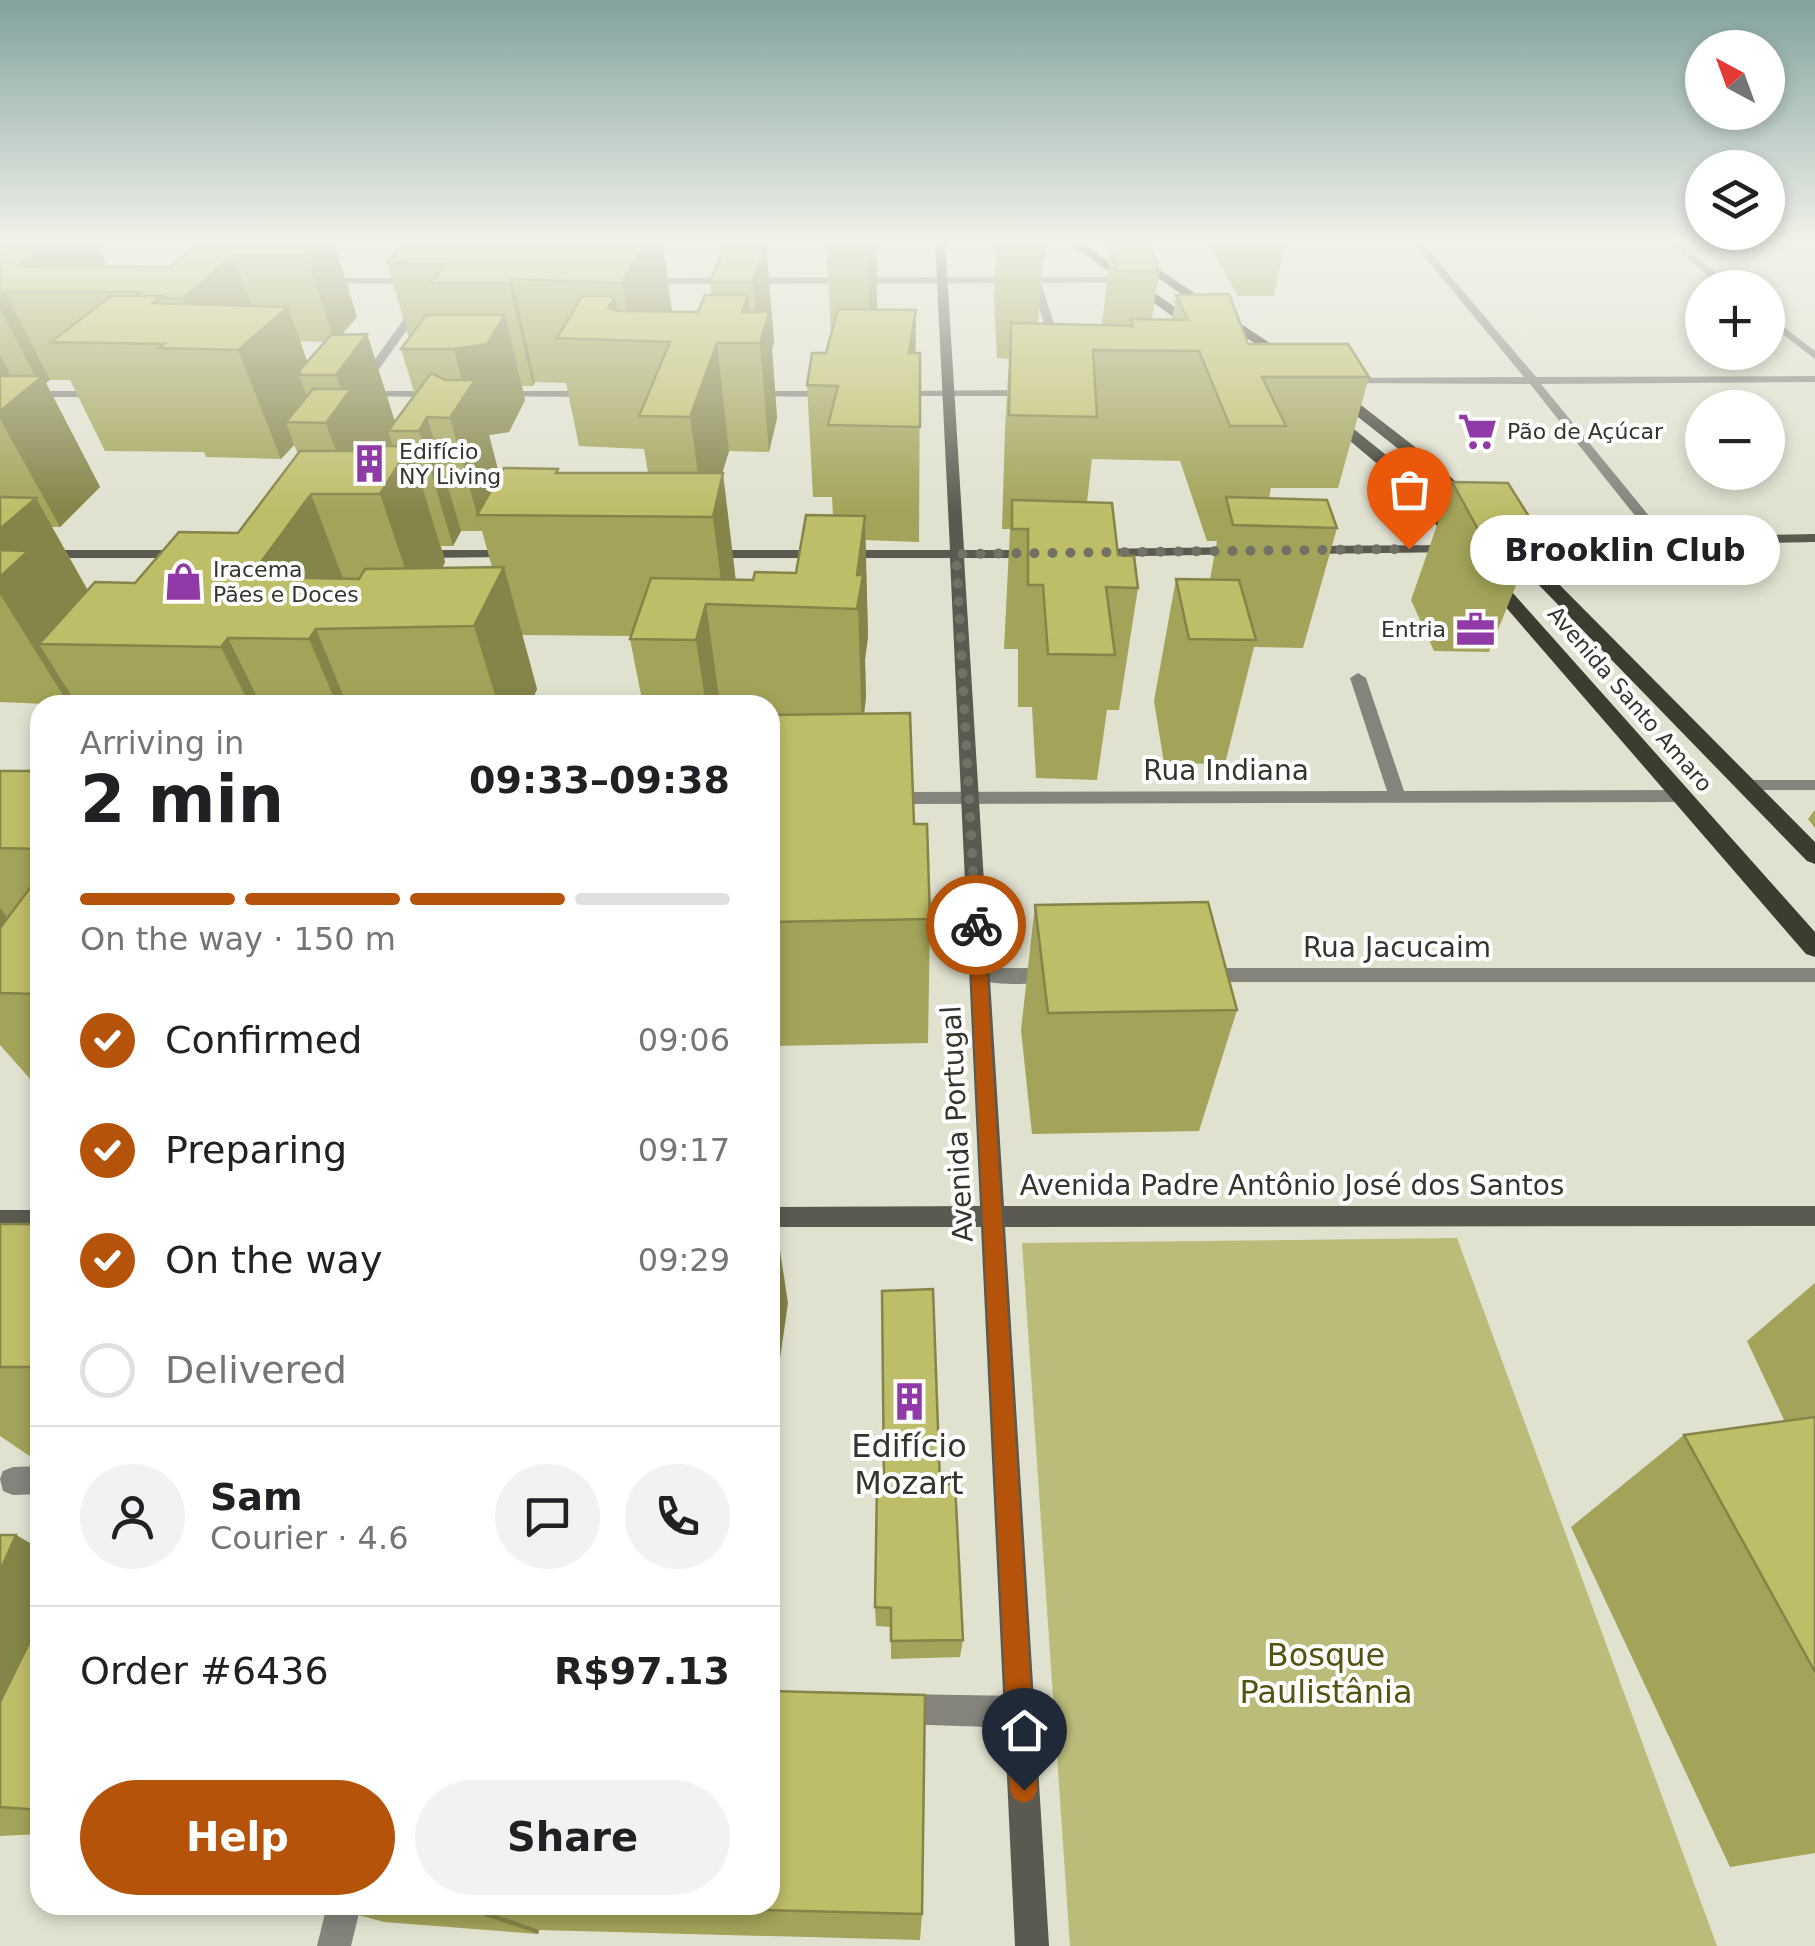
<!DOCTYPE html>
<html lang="en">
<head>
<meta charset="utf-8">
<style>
  :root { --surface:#fff; --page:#f2f2f2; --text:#202124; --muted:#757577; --line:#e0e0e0; --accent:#b45309 }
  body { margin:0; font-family:"DejaVu Sans",sans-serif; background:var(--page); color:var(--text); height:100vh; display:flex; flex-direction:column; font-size:38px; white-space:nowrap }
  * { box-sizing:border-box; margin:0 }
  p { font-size:32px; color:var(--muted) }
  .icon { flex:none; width:55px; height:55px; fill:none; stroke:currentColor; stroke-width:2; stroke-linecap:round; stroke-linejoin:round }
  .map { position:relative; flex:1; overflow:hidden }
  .side { position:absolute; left:30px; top:695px; width:750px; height:1220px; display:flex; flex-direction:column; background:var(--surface); border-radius:30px; box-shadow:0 5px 15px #0003 }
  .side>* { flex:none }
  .needle { width:65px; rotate:319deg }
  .controls { position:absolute; left:1685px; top:30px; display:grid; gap:20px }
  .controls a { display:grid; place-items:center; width:100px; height:100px; border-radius:50%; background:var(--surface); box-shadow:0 5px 15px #0003; font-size:50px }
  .pin { position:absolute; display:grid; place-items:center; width:85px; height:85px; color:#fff; margin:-102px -42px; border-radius:50% 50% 50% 0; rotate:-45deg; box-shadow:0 0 10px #0007 }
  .pin .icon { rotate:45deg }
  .courier { position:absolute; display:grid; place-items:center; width:100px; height:100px; margin:-50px; border:8px solid #b45309; border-radius:50%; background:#fff; color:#222; box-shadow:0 2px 12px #0007 }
  .bubble { position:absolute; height:70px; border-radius:35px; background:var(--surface); box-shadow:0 5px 15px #0003; font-size:32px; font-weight:800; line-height:70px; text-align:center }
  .summary em { font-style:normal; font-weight:800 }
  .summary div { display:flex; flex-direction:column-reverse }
  .summary { display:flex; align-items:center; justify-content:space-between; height:170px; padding:0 50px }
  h1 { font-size:65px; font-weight:800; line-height:75px }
  .bar { display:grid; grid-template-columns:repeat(4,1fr); gap:15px 10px; align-content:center; height:120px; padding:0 50px }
  .bar i { height:12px; border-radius:8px; background:var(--line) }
  .bar .on { background:var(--accent) }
  .bar p { grid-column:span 4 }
  .line { display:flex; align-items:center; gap:25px; padding:0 50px; border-top:2px solid var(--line) }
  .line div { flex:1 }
  .round { display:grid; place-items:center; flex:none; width:105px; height:105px; border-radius:52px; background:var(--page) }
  ol { padding:0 50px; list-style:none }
  li { display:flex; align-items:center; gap:30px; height:110px }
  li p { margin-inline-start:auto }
  li .icon { padding:10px; border-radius:50%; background:var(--accent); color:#fff; stroke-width:4 }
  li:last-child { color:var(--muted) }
  li i { width:55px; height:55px; border:5px solid var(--line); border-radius:50% }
  .primary-button { display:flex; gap:20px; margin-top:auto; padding:20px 50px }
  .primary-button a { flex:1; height:115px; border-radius:60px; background:var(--accent); color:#fff; font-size:40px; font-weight:800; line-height:115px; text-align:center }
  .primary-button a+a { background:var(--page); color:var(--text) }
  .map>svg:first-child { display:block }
  .green { fill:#bcbc7a }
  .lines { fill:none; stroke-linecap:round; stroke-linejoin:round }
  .street { fill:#84847d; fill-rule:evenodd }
  .secondary { fill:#5a5a50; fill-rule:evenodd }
  .primary { fill:#3c3c31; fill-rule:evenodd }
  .wall { fill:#a3a359; fill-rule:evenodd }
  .shaded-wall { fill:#858449 }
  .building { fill:#bebd68; stroke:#858449; stroke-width:2.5 }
  .route { fill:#b45309 }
  .done { stroke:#717166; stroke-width:10; stroke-dasharray:0 18 }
  .labels { text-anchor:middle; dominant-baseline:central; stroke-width:8; stroke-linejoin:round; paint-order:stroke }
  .far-poi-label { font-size:22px; fill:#35352e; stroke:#fff; text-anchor:start }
  .far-street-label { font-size:22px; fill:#35352e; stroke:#fff }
  .street-label { font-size:28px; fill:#35352e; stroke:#fff }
  .near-poi-label { font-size:32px; fill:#35352e; stroke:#fff }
  .near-park-label { font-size:32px; fill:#545312; stroke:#fff }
</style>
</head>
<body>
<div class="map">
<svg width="1815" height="1946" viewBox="0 0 1815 1946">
  <rect width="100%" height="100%" fill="#e0e1cf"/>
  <path class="green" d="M1457 1238 1717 1946H1070L1022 1243Z"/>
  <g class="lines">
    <g class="street">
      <path d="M1410 239H1419L1536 377 1815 376V382L1541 384 1668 539 1656 542 1530 384 1337 383 1335 381 1341 378 1524 377Z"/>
      <path d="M1665 239H1675L1734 288H1722Z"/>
      <path d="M1127 277 1130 282 1041 283 1054 324 1049 327 1044 324 1032 283 642 284 637 281 642 278Z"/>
      <path d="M322 278H418L423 281 418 284 319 283Z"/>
      <path d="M415 304 424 306 367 386H359L357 384Z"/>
      <path d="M1768 315 1815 351V359L1768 323Z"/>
      <path d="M0 391H103L109 394 103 397H0Z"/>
      <path d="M362 391H438L444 394 438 397 358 396 356 394Z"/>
      <path d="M497 391H593L599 394 593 397 493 396 491 394Z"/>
      <path d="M752 391H833L839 394 833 397 748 396V392Z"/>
      <path d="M892 391 1033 390 1039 393 1033 396H888V392Z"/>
      <path d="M1358 673 1366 678 1404 791 1682 790 1691 796 1682 802 890 804 881 798 890 792 1387 791 1350 678Z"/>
      <path d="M1747 780H1815V790H1741L1738 786Z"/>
      <path d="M979 968H1052L1062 975C1052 987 979 987 969 975Z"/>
      <path d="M1201 968H1815V982H1201L1191 975Z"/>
      <path d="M40 1466V1494L13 1495 3 1491 0 1479 3 1471 13 1467Z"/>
      <path d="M901 1694 1019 1696 1030 1701 1035 1712 1030 1723 1019 1728 901 1724 890 1720 886 1709 890 1698Z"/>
      <path d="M327 1905H361L351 1946H317Z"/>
    </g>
    <g class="secondary">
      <path d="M935 239H945L964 550H1033L1040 554 1033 558H964L1004 1206H1815V1226L1005 1227 1049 1946H1015L981 1227H770V1207L980 1206 950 558H707L700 554 707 550H950Z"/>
      <path d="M1815 534V542L1507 548 1500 544 1507 540Z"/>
      <path d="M1453 545 1460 549 1458 552 1307 554 1300 550 1307 546Z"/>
      <path d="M1243 547 1248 548V554L1092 557 1085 553 1092 549Z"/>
      <path d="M0 550H188L195 554 188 558H0Z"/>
      <path d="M513 550 520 554 518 557 417 558 410 554 417 550Z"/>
      <rect x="0" y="1210" width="40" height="20"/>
    </g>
    <g class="primary">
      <path d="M1063 239H1076L1207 329 1195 332Z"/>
      <path d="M1100 239H1113L1300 363 1288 366Z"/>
      <path d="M1329 388H1339L1437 464 1478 503V509H1466L1425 470 1329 394Z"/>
      <path d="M1324 413H1334L1406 471 1468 539V547H1456L1394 478 1324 419Z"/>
      <path d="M1498 535H1510L1815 842V864L1807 861 1498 543Z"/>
      <path d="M1490 573 1496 574 1815 932V957L1806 954 1484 582 1481 578Z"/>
    </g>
  </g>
  <g class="wall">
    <path d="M0 239 107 266 170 267 206 239H333L357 317 341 335 367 334 395 422 415 395 401 349 409 338 387 263 662 239 672 311 698 312 711 295 710 282 766 243 774 343 772 349 777 418 769 452 729 451 722 473 735 580H753L796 573 833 516 832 497H813L807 385 826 353 831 337 827 251 829 239H876L877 310H916L915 353H920L919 542 865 540 868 636 865 660 866 697 864 714 914 824 930 919 928 1043 770 1046V705H643L630 639 631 636 522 635 537 689 530 705H77L74 700 69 705 0 702ZM300 341 325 342 307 362ZM50 380H70L105 451 204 452 206 457 281 459 294 445 298 454 238 533 135 583 88 590 52 527H60L100 487 46 383ZM535 382 566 383 579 446 644 449 648 473H559L558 469 499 476 489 435 509 432 525 400 522 386H533ZM461 531H482L492 567 442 568 445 562 441 546H453Z"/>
    <path d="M997 239H1042L1043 258 1038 324 1102 325 1111 246 1159 272 1152 319 1172 320 1176 295 1248 344 1369 377 1338 488H1271L1269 498 1337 528 1303 648 1254 647 1225 764 1164 763 1154 701 1176 579H1210L1217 541H1207L1180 461 1092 459 1087 502 1138 588 1119 710H1107L1097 780 1036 778 1032 707H1018V649H1004L1010 529H1002L1005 430 1009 359 997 358 994 300Z"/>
    <path d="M1206 239H1285L1274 296H1238Z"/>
    <path d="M1452 482 1538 531 1489 652 1434 651 1411 600Z"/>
    <path d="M40 765V1090L0 1045V771H34Z"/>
    <path d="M1815 810V828L1808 819Z"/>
    <path d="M1035 905 1237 1010 1199 1131 1032 1134 1021 1030Z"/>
    <path d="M0 1224H40V1463L0 1436Z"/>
    <path d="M1815 1283V1853L1730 1867 1571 1527 1684 1435 1785 1422 1747 1341Z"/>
    <path d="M940 1484 963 1640 960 1657 891 1659V1627L876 1626 875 1607Z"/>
    <path d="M0 1535H16L40 1549V1834L0 1836Z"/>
    <path d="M321 1905H770L922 1914 920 1940 539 1930 538 1934 384 1922Z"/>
  </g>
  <g class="shaded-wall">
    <path d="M57 239H95L119 292 18 266Z"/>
    <path d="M324 239H333L357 317 335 342 306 256Z"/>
    <path d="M646 239H662L672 312 632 341 622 283Z"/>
    <path d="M871 239H876L877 316 870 352 868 252Z"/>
    <path d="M766 243 774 343 772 349 777 418 769 452 760 343H758L753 282Z"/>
    <path d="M233 255 261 330 288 307 312 375H299L316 422H286L294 445 281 459 238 350 204 349 183 298Z"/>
    <path d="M512 279 535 382 533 386 509 283Z"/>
    <path d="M5 292 50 380 46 383 100 487 60 527 0 419V355L21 394 37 380 0 308V295Z"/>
    <path d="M748 295 752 343 742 312Z"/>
    <path d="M615 296 623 341 608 308Z"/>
    <path d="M916 310 915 416 909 353Z"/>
    <path d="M505 315 525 400 509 432 489 435 504 492 477 515 482 532 450 418 465 394 454 349Z"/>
    <path d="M367 334 398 431H388L395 452 410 446 445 562 420 613 380 494H351L326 423 344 398 336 375Z"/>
    <path d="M717 343 729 451 709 517H704L690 417Z"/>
    <path d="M427 417 461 531 453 546 419 431Z"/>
    <path d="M723 473 737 590 724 605 713 517Z"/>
    <path d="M311 494 356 613 316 629 347 705H337L309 639 250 577Z"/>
    <path d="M36 498 102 617 39 644 74 700 69 705 0 594V529Z"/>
    <path d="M865 516 868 636 865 660 866 697 862 732 857 575Z"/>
    <path d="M504 567 537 689 530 705H498L474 626Z"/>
    <path d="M706 604 720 705H706L696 640Z"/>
    <path d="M228 638 261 705H250L221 647Z"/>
    <path d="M0 908 40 959 0 933Z"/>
    <path d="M771 1191 788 1303 770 1429V1197Z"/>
    <path d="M16 1535 40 1549V1810L0 1807V1571Z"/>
    <path d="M460 1905H468L539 1930 538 1934 459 1907Z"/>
  </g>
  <g class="building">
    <path d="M0 239H57L18 266 170 267 206 239H324L306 256 233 255 183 298H162V296H136L141 292H5L0 295Z"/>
    <path d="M408 239H646L622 283 512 279 509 283H431L445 264 387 263Z"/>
    <path d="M829 239H871L868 252 827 251Z"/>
    <path d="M1001 239H1042L1043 258 1002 257Z"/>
    <path d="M726 243H766L753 282H710Z"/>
    <path d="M1111 246 1152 247 1159 272 1117 271Z"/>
    <path d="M1229 294 1248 344H1348L1369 377H1262L1286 426H1230L1199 351 1093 350 1097 417 1009 415 1011 323 1133 326 1131 319 1188 320 1176 295Z"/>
    <path d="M705 295H748L742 312H769L760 343H717L690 417 639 416 670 342 557 338 582 296H615L608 308 618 311 698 312Z"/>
    <path d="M111 296H162L153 303 288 307 238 350 159 348 164 344 51 342Z"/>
    <path d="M838 309 916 310 909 353H920V427L828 425 838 386 807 385 812 353H826Z"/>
    <path d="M426 315H505L487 344 454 349H401Z"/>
    <path d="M367 334 336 375H299L300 370 331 335Z"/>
    <path d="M431 373 445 380H475L450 418 427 417 419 431H388Z"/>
    <path d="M0 376H43L0 411Z"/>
    <path d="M313 389H351L326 423 286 422Z"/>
    <path d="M377 446H410L380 494H311L250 577 359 579 365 569 504 567 474 626 316 629 309 639 228 638 221 647 39 644 95 582 135 583 179 532 238 533 300 451H374Z"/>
    <path d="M504 468 558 469 556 473H723L713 517 477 515Z"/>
    <path d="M1452 482 1508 483 1538 531H1479Z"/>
    <path d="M0 497 36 498 0 529Z"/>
    <path d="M1226 497 1327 500 1337 528 1233 525Z"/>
    <path d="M1012 500 1112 503 1118 555 1134 556 1138 588 1106 587 1115 655 1048 654 1043 585H1028V529H1012Z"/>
    <path d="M806 515 865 516 857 575H863L857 609 706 604 696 640 630 639 651 578 753 580 755 572 796 573Z"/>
    <path d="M0 550 28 551 0 577Z"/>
    <path d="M1176 579 1239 580 1256 640 1189 639Z"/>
    <path d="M910 713 914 824H927L930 919 770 922V715Z"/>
    <path d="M40 765V849L0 848V771H34Z"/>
    <path d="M33 884H40V994L0 993V928Z"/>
    <path d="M1208 902 1237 1010 1048 1013 1035 905Z"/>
    <path d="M0 1224H40V1358L35 1367H0Z"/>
    <path d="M933 1289 940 1484H955L963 1640 891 1641V1608L875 1607 877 1484H884L882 1291Z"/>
    <path d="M1815 1417V1672L1684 1435Z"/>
    <path d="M0 1535H16L0 1571Z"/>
    <path d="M40 1621V1810L0 1807V1702Z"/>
    <path d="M770 1691 925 1695 922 1914 565 1905H770Z"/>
  </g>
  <linearGradient id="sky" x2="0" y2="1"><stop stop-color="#82a29e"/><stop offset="0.47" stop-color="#f1f2e9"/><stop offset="1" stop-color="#f1f2e9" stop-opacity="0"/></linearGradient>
  <rect width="1815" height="512" fill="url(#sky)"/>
  <path class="route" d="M976 920 984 925 1037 1790 1033 1799 1024 1803 1014 1799 1010 1790 969 925Z"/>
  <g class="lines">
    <path class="done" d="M976 925 956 554 1409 549"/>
  </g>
  <defs>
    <symbol id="supermarket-bare" viewBox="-9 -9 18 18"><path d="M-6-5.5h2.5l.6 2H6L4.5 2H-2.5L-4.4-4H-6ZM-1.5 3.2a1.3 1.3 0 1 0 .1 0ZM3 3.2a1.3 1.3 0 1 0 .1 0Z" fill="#903aa8" stroke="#fff" stroke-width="2.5" paint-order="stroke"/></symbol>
    <symbol id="building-bare" viewBox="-9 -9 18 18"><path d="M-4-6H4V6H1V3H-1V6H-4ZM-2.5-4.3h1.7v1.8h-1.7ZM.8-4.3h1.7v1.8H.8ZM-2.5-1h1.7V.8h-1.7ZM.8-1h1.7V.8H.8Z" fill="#903aa8" stroke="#fff" stroke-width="2.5" paint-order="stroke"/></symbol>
    <symbol id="shop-bare" viewBox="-9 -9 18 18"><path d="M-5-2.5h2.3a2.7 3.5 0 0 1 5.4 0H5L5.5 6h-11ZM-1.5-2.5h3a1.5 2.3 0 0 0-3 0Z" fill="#903aa8" stroke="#fff" stroke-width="2.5" paint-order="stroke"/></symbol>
    <symbol id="office-bare" viewBox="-9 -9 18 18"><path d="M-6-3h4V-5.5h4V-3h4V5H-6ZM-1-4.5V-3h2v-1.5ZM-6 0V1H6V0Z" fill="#903aa8" stroke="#fff" stroke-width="2.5" paint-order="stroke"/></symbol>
  </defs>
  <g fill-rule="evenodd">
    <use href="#supermarket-bare" x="1450" y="404" width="55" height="55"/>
    <use href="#building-bare" x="342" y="436" width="55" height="55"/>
    <use href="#shop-bare" x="156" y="554" width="55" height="55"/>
    <use href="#office-bare" x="1448" y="602" width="55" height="55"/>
    <use href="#building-bare" x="882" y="1374" width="55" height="55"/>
  </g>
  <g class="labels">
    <g class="far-poi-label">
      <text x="1507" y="431">Pão de Açúcar</text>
      <text x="399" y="451">Edifício<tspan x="399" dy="25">NY Living</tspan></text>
      <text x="213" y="569">Iracema<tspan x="213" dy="25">Pães e Doces</tspan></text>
      <text x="1446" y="629" text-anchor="end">Entria</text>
    </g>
    <g class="far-street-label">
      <text transform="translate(1630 699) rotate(49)">Avenida Santo Amaro</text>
    </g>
    <g class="street-label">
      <text x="1226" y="770">Rua Indiana</text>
      <text x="1397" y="947">Rua Jacucaim</text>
      <text transform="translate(957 1124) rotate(-93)">Avenida Portugal</text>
      <text x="1292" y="1185">Avenida Padre Antônio José dos Santos</text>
    </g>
    <g class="near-poi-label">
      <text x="909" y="1446">Edifício<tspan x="909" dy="37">Mozart</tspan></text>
    </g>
    <g class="near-park-label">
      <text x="1326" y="1655">Bosque<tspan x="1326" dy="37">Paulistânia</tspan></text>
    </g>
  </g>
</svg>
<div class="controls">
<a><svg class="needle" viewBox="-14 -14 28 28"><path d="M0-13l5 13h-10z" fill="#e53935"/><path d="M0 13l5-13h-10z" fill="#757577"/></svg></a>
<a><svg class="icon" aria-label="layers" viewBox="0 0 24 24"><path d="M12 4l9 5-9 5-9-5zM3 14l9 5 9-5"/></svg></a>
<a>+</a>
<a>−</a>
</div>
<div class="pin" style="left:1409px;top:549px;background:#ea580c"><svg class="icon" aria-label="bag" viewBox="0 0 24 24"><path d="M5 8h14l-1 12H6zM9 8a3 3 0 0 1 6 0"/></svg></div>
<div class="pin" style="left:1024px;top:1790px;background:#1f2937"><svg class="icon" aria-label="home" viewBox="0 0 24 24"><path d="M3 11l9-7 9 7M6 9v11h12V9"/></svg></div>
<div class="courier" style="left:976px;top:925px"><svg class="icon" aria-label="bike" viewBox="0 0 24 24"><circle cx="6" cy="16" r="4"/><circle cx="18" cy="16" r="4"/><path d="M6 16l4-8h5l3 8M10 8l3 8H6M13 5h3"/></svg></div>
<div class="bubble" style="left:1470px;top:515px;width:310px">Brooklin Club</div>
<section class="side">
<div class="summary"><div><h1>2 min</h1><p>Arriving in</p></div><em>09:33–09:38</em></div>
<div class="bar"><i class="on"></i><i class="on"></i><i class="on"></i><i></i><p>On the way · 150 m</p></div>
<ol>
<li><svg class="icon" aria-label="check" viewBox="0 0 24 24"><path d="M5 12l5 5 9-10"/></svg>Confirmed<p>09:06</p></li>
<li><svg class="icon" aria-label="check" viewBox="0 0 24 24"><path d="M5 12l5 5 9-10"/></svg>Preparing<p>09:17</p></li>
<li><svg class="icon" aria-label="check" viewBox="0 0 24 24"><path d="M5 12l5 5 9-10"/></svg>On the way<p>09:29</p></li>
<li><i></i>Delivered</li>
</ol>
<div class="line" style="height:180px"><a class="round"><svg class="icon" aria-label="person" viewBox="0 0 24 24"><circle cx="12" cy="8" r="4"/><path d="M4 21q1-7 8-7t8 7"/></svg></a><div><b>Sam</b><p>Courier · 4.6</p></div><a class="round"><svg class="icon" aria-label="chat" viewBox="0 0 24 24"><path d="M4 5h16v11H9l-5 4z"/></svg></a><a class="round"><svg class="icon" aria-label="phone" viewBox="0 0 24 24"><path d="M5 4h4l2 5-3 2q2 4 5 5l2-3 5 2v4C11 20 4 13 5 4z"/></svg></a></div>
<div class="line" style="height:130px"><div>Order #6436</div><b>R$97.13</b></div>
<div class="primary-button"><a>Help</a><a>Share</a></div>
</section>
</div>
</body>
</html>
